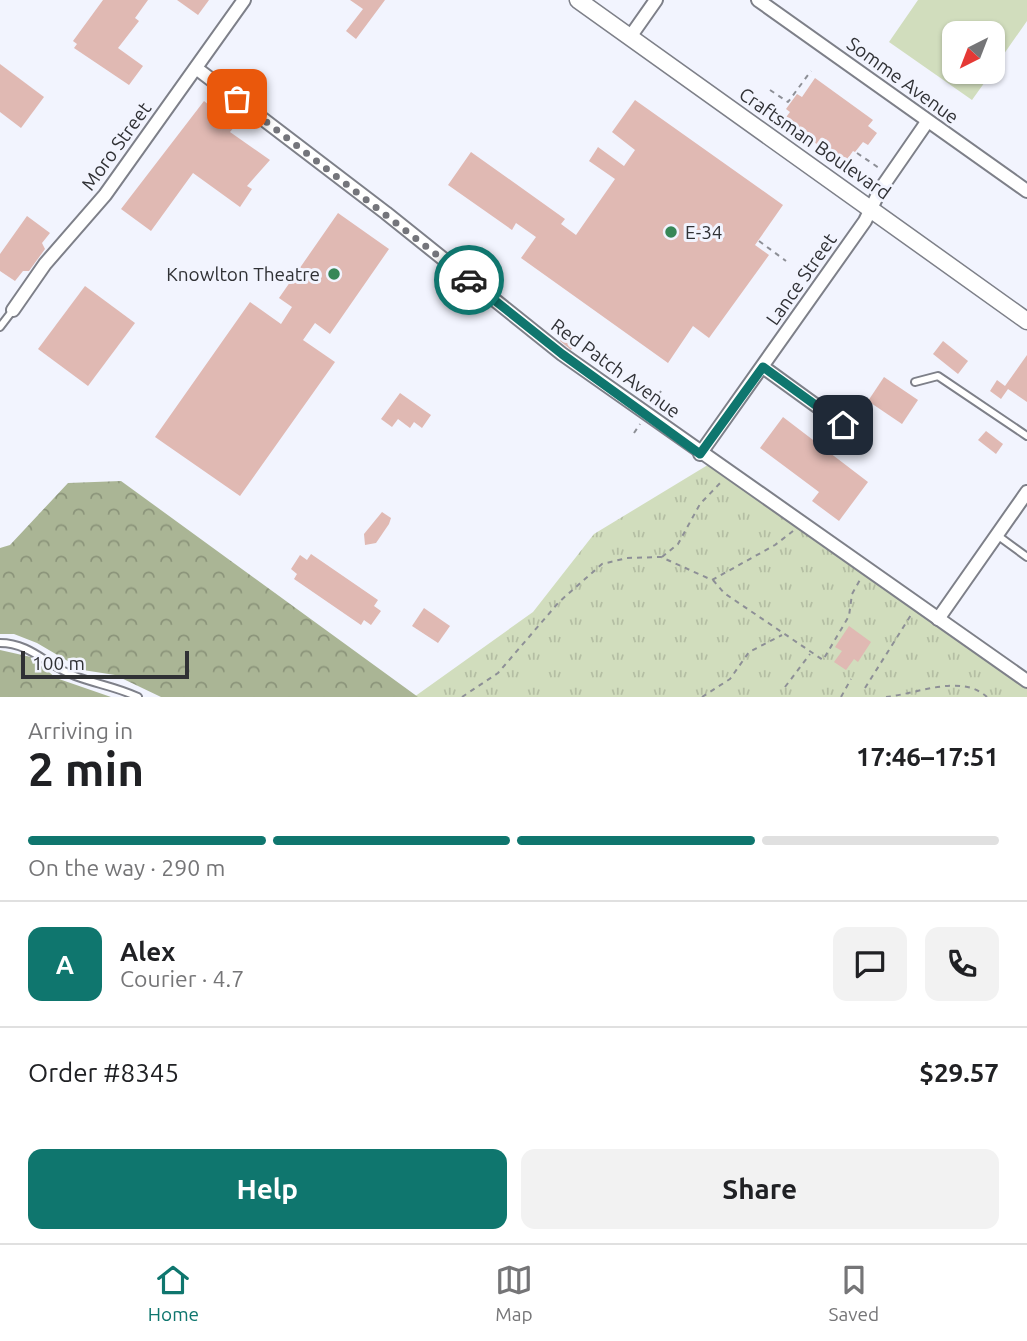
<!DOCTYPE html>
<html lang="en">
<head>
<meta charset="utf-8">
<style>
  :root { --surface:#fff; --page:#f2f2f2; --text:#202124; --muted:#757577; --line:#e0e0e0; --accent:#0f766e }
  body { margin:0; font-family:Ubuntu,sans-serif; background:var(--page); color:var(--text); height:100vh; display:flex; flex-direction:column; font-size:26px; white-space:nowrap }
  * { box-sizing:border-box; margin:0 }
  p { font-size:23px; color:var(--muted) }
  .icon { flex:none; width:38px; height:38px; fill:none; stroke:currentColor; stroke-width:2; stroke-linecap:round; stroke-linejoin:round }
  .map { position:relative; height:697px; overflow:hidden }
  .drawer { display:flex; flex-direction:column; background:var(--surface); flex:1 }
  .drawer>* { flex:none }
  .needle { width:46px; rotate:222deg }
  .fabs { position:absolute; left:942px; top:21px; display:grid; gap:14px }
  .fabs a { display:grid; place-items:center; width:63px; height:63px; border-radius:14px; background:var(--surface); box-shadow:0 2px 5px #0004; font-size:35px }
  .scale { position:absolute; left:21px; bottom:18px; width:168px; box-sizing:border-box; padding-left:7px; border:4px solid #303135; border-top:0; font-size:19px; line-height:24px; white-space:nowrap; color:#303135; -webkit-text-stroke:5px #f2f4fe; paint-order:stroke }
  .pin { position:absolute; display:grid; place-items:center; width:60px; height:60px; color:#fff; margin:-30px; border-radius:14px; box-shadow:0 4px 10px #0006 }
  .courier { position:absolute; display:grid; place-items:center; width:70px; height:70px; margin:-35px; border:5px solid #0f766e; border-radius:50%; background:#fff; color:#222; box-shadow:0 2px 9px #0007 }
  .head em { font-style:normal; font-weight:600 }
  .head div { display:flex; flex-direction:column-reverse }
  .head { display:flex; align-items:center; justify-content:space-between; height:119px; padding:0 28px }
  h1 { font-size:46px; font-weight:600; line-height:52px }
  .bar { display:grid; grid-template-columns:repeat(4,1fr); gap:10px 7px; align-content:center; height:84px; padding:0 28px }
  .bar i { height:9px; border-radius:5px; background:var(--line) }
  .bar .on { background:var(--accent) }
  .bar p { grid-column:span 4 }
  .line { display:flex; align-items:center; gap:18px; padding:0 28px; border-top:2px solid var(--line) }
  .line div { flex:1 }
  .round { display:grid; place-items:center; flex:none; width:74px; height:74px; border-radius:14px; background:var(--page) }
  .cta { display:flex; gap:14px; margin-top:auto; padding:14px 28px }
  .cta a { flex:1; height:80px; border-radius:14px; background:var(--accent); color:#fff; font-size:28px; font-weight:600; line-height:80px; text-align:center }
  .cta a+a { background:var(--page); color:var(--text) }
  .dock { display:flex; justify-content:space-around; align-items:center; height:98px; border-top:2px solid var(--line); background:var(--surface); font-size:19px; color:var(--muted) }
  .dock a { display:grid; justify-items:center; gap:4px }
  .dock .on { color:var(--accent) }
  .map>svg:first-child { display:block }
  .grass { fill:url(#grass-tufts) }
  .forest { fill:url(#forest-crowns) }
  .garden { fill:#d1ddbd }
  .building { fill:#e0b9b3 }
  .lines { fill:none; stroke-linecap:round; stroke-linejoin:round }
  .lane-casing { stroke:#7e8089; stroke-width:10 }
  .street-casing { stroke:#7e8089; stroke-width:16 }
  .secondary-casing { stroke:#7e8089; stroke-width:19 }
  .path { stroke:#8d8f96; stroke-width:2; stroke-dasharray:5 5; stroke-linecap:butt }
  .lane { stroke:#fff; stroke-width:6 }
  .street { stroke:#fff; stroke-width:12 }
  .secondary { stroke:#fff; stroke-width:16 }
  .done { stroke:#74757b; stroke-width:7; stroke-dasharray:0 12.6 }
  .route { stroke:#0f766e; stroke-width:9 }
  .poi-dot { fill:#378757; stroke:#f2f4fe; stroke-width:2.5 }
  .labels { text-anchor:middle; dominant-baseline:central; stroke-width:6; stroke-linejoin:round; paint-order:stroke }
  .street-label { font-size:19px; fill:#303135; stroke:#f2f4fe }
  .poi-label { font-size:19px; fill:#303135; stroke:#f2f4fe; text-anchor:start }
</style>
</head>
<body>
<div class="map">
<svg width="1027" height="697" viewBox="0 0 1027 697">
  <defs>
    <pattern id="grass-tufts" width="24" height="20" patternUnits="userSpaceOnUse" patternTransform="scale(1.75)"><rect width="24" height="20" fill="#d1ddbd"/><path d="M3 7l-1-3M5 7V3M7 7l1-3M15 17l-1-3M17 17v-4M19 17l1-3" fill="none" stroke="#b4bea3"/></pattern>
    <pattern id="forest-crowns" width="20" height="18" patternUnits="userSpaceOnUse" patternTransform="scale(1.75)"><rect width="20" height="18" fill="#aab595"/><path d="M2 6a3 3 0 1 1 6 0M12 15a3 3 0 1 1 6 0" fill="none" stroke="#8b947a"/></pattern>
  </defs>
  <rect width="100%" height="100%" fill="#f2f4fe"/>
  <path class="grass" d="M716 460 1027 688V697H414L533 612 594 534Z"/>
  <g class="forest">
    <path d="M121 481 418 697H161L115 675 83 670 37 643 14 634H0V548L10 545 68 483Z"/>
    <path d="M0 650 31 657 56 678 111 697H0Z"/>
  </g>
  <path class="garden" d="M918 0H1027V21L992 71V33H954V72H992L972 100 889 42Z"/>
  <g class="building">
    <path d="M103 0H148L135 18 139 21 118 48 143 66 129 85 74 48 77 44 73 41Z"/>
    <path d="M177 0H209L198 15Z"/>
    <path d="M350 0H385L356 39 346 31 363 9Z"/>
    <path d="M0 64 44 97 21 128 0 112Z"/>
    <path d="M815 78 873 120 868 126 877 133 868 145 863 142 855 152 853 151 844 164 784 120 790 112 786 109 797 94 802 97Z"/>
    <path d="M635 100 783 205 755 245 769 255 709 338 693 326 668 363 521 258 536 237 516 223 512 230 448 185 471 152 565 219 561 224 576 235 615 179 589 161 598 147 624 166 635 150 612 132Z"/>
    <path d="M204 101 235 126 230 132 270 160 247 186 252 189 240 207 193 173 151 231 121 209Z"/>
    <path d="M338 213 389 249 330 334 315 323 303 340 335 362 240 496 155 437 250 302 281 324 292 307 279 298Z"/>
    <path d="M27 216 50 233 42 243 45 249 29 271H23L15 281 0 271V254Z"/>
    <path d="M85 286 135 323 88 386 38 349Z"/>
    <path d="M565 333 577 342 571 350 560 341Z"/>
    <path d="M943 341 968 361 958 374 933 354Z"/>
    <path d="M1027 355V402L1008 389 1001 399 990 391 997 380 1005 386Z"/>
    <path d="M884 377 918 400 902 424 868 401Z"/>
    <path d="M400 393 431 415 422 428 414 422 410 428 398 419 392 427 381 419Z"/>
    <path d="M783 417 868 482 839 521 812 501 819 492 760 448Z"/>
    <path d="M986 431 1003 444 996 454 978 440Z"/>
    <path d="M382 512 391 518 389 524 376 543 365 545 364 534Z"/>
    <path d="M311 554 378 600 374 606 381 611 371 625 364 620 361 625 294 579 297 574 291 569 300 555 307 560Z"/>
    <path d="M424 608 450 626 438 643 412 626Z"/>
    <path d="M849 626 871 642 858 662 854 659 846 670 834 662 842 651 835 647Z"/>
  </g>
  <g class="lines">
    <defs>
      <g id="lane">
        <path d="M0 327 13 310"/>
        <path d="M915 382 938 376 1027 436"/>
        <path d="M997 535 1027 557"/>
        <path d="M0 643C31 643 47 666 75 676 96 684 117 687 138 697"/>
      </g>
      <g id="street">
        <path d="M758 0 1027 191"/>
        <path d="M630 37 656 0"/>
        <path d="M196 68 386 213 562 354 1027 681"/>
        <path d="M13 310 45 264 105 195 244 0"/>
        <path d="M763 367 843 425"/>
        <path d="M700 454 865 221 880 190 927 122"/>
        <path d="M938 619 1027 492"/>
      </g>
      <path id="secondary" d="M578 0 1027 321"/>
    </defs>
    <use href="#lane" class="lane-casing"/>
    <use href="#street" class="street-casing"/>
    <use href="#secondary" class="secondary-casing"/>
    <g class="path">
      <path d="M770 90 788 102 811 71"/>
      <path d="M857 153 879 168"/>
      <path d="M759 241 786 261"/>
      <path d="M654 402 661 391"/>
      <path d="M634 433 640 424"/>
      <path d="M662 557 678 544 700 504 723 480"/>
      <path d="M713 580 724 593 823 660 849 616 852 594 861 578"/>
      <path d="M785 687 810 654"/>
      <path d="M865 688 911 615"/>
      <path d="M462 697 498 673 559 602 602 564 627 558 661 557 712 580 775 545 793 531"/>
      <path d="M702 697 730 679 749 652 782 635"/>
      <path d="M841 697 851 679"/>
      <path d="M886 697C917 694 961 673 987 697"/>
    </g>
    <use href="#lane" class="lane"/>
    <use href="#street" class="street"/>
    <use href="#secondary" class="secondary"/>
  </g>
  <g class="lines">
    <path class="done" d="M237 99 469 280"/>
    <path class="route" d="M469 280 562 354 700 454 763 367 843 425"/>
  </g>
  <g class="poi-dot">
    <circle cx="671" cy="232" r="7"/>
    <circle cx="334" cy="274" r="7"/>
  </g>
  <g class="labels">
    <g class="street-label">
      <text transform="translate(903 80) rotate(36)">Somme Avenue</text>
      <text transform="translate(815 143) rotate(35)">Craftsman Boulevard</text>
      <text transform="translate(116 146) rotate(-54)">Moro Street</text>
      <text transform="translate(801 279) rotate(-55)">Lance Street</text>
      <text transform="translate(616 368) rotate(36)">Red Patch Avenue</text>
    </g>
    <g class="poi-label">
      <text x="685" y="232">E-34</text>
      <text x="320" y="274" text-anchor="end">Knowlton Theatre</text>
    </g>
  </g>
</svg>
<div class="fabs">
<a><svg class="needle" viewBox="-14 -14 28 28"><path d="M0-13l5 13h-10z" fill="#e53935"/><path d="M0 13l5-13h-10z" fill="#757577"/></svg></a>
</div>
<div class="scale">100 m</div>
<div class="pin" style="left:237px;top:99px;background:#ea580c"><svg class="icon" aria-label="bag" viewBox="0 0 24 24"><path d="M5 8h14l-1 12H6zM9 8a3 3 0 0 1 6 0"/></svg></div>
<div class="pin" style="left:843px;top:425px;background:#1f2937"><svg class="icon" aria-label="home" viewBox="0 0 24 24"><path d="M3 11l9-7 9 7M6 9v11h12V9"/></svg></div>
<div class="courier" style="left:469px;top:280px"><svg class="icon" aria-label="car" viewBox="0 0 24 24"><path d="M5 17H2v-5l4-1 3-4h7l3 4 3 1v5h-3M9 17h6M6 11h13"/><circle cx="7" cy="17" r="2"/><circle cx="17" cy="17" r="2"/></svg></div>
</div>
<section class="drawer">
<div class="head"><div><h1>2 min</h1><p>Arriving in</p></div><em>17:46–17:51</em></div>
<div class="bar"><i class="on"></i><i class="on"></i><i class="on"></i><i></i><p>On the way · 290 m</p></div>
<div class="line" style="height:126px"><b class="round" style="background:var(--accent);color:#fff">A</b><div><b>Alex</b><p>Courier · 4.7</p></div><a class="round"><svg class="icon" aria-label="chat" viewBox="0 0 24 24"><path d="M4 5h16v11H9l-5 4z"/></svg></a><a class="round"><svg class="icon" aria-label="phone" viewBox="0 0 24 24"><path d="M5 4h4l2 5-3 2q2 4 5 5l2-3 5 2v4C11 20 4 13 5 4z"/></svg></a></div>
<div class="line" style="height:91px"><div>Order #8345</div><b>$29.57</b></div>
<div class="cta"><a>Help</a><a>Share</a></div>
</section>
<nav class="dock">
<a class="on"><svg class="icon" aria-label="home" viewBox="0 0 24 24"><path d="M3 11l9-7 9 7M6 9v11h12V9"/></svg>Home</a>
<a><svg class="icon" aria-label="map" viewBox="0 0 24 24"><path d="M3 6l6-2 6 2 6-2v14l-6 2-6-2-6 2zM9 4v14M15 6v14"/></svg>Map</a>
<a><svg class="icon" aria-label="saved" viewBox="0 0 24 24"><path d="M7 4h10v16l-5-4-5 4z"/></svg>Saved</a>
</nav>
</body>
</html>
